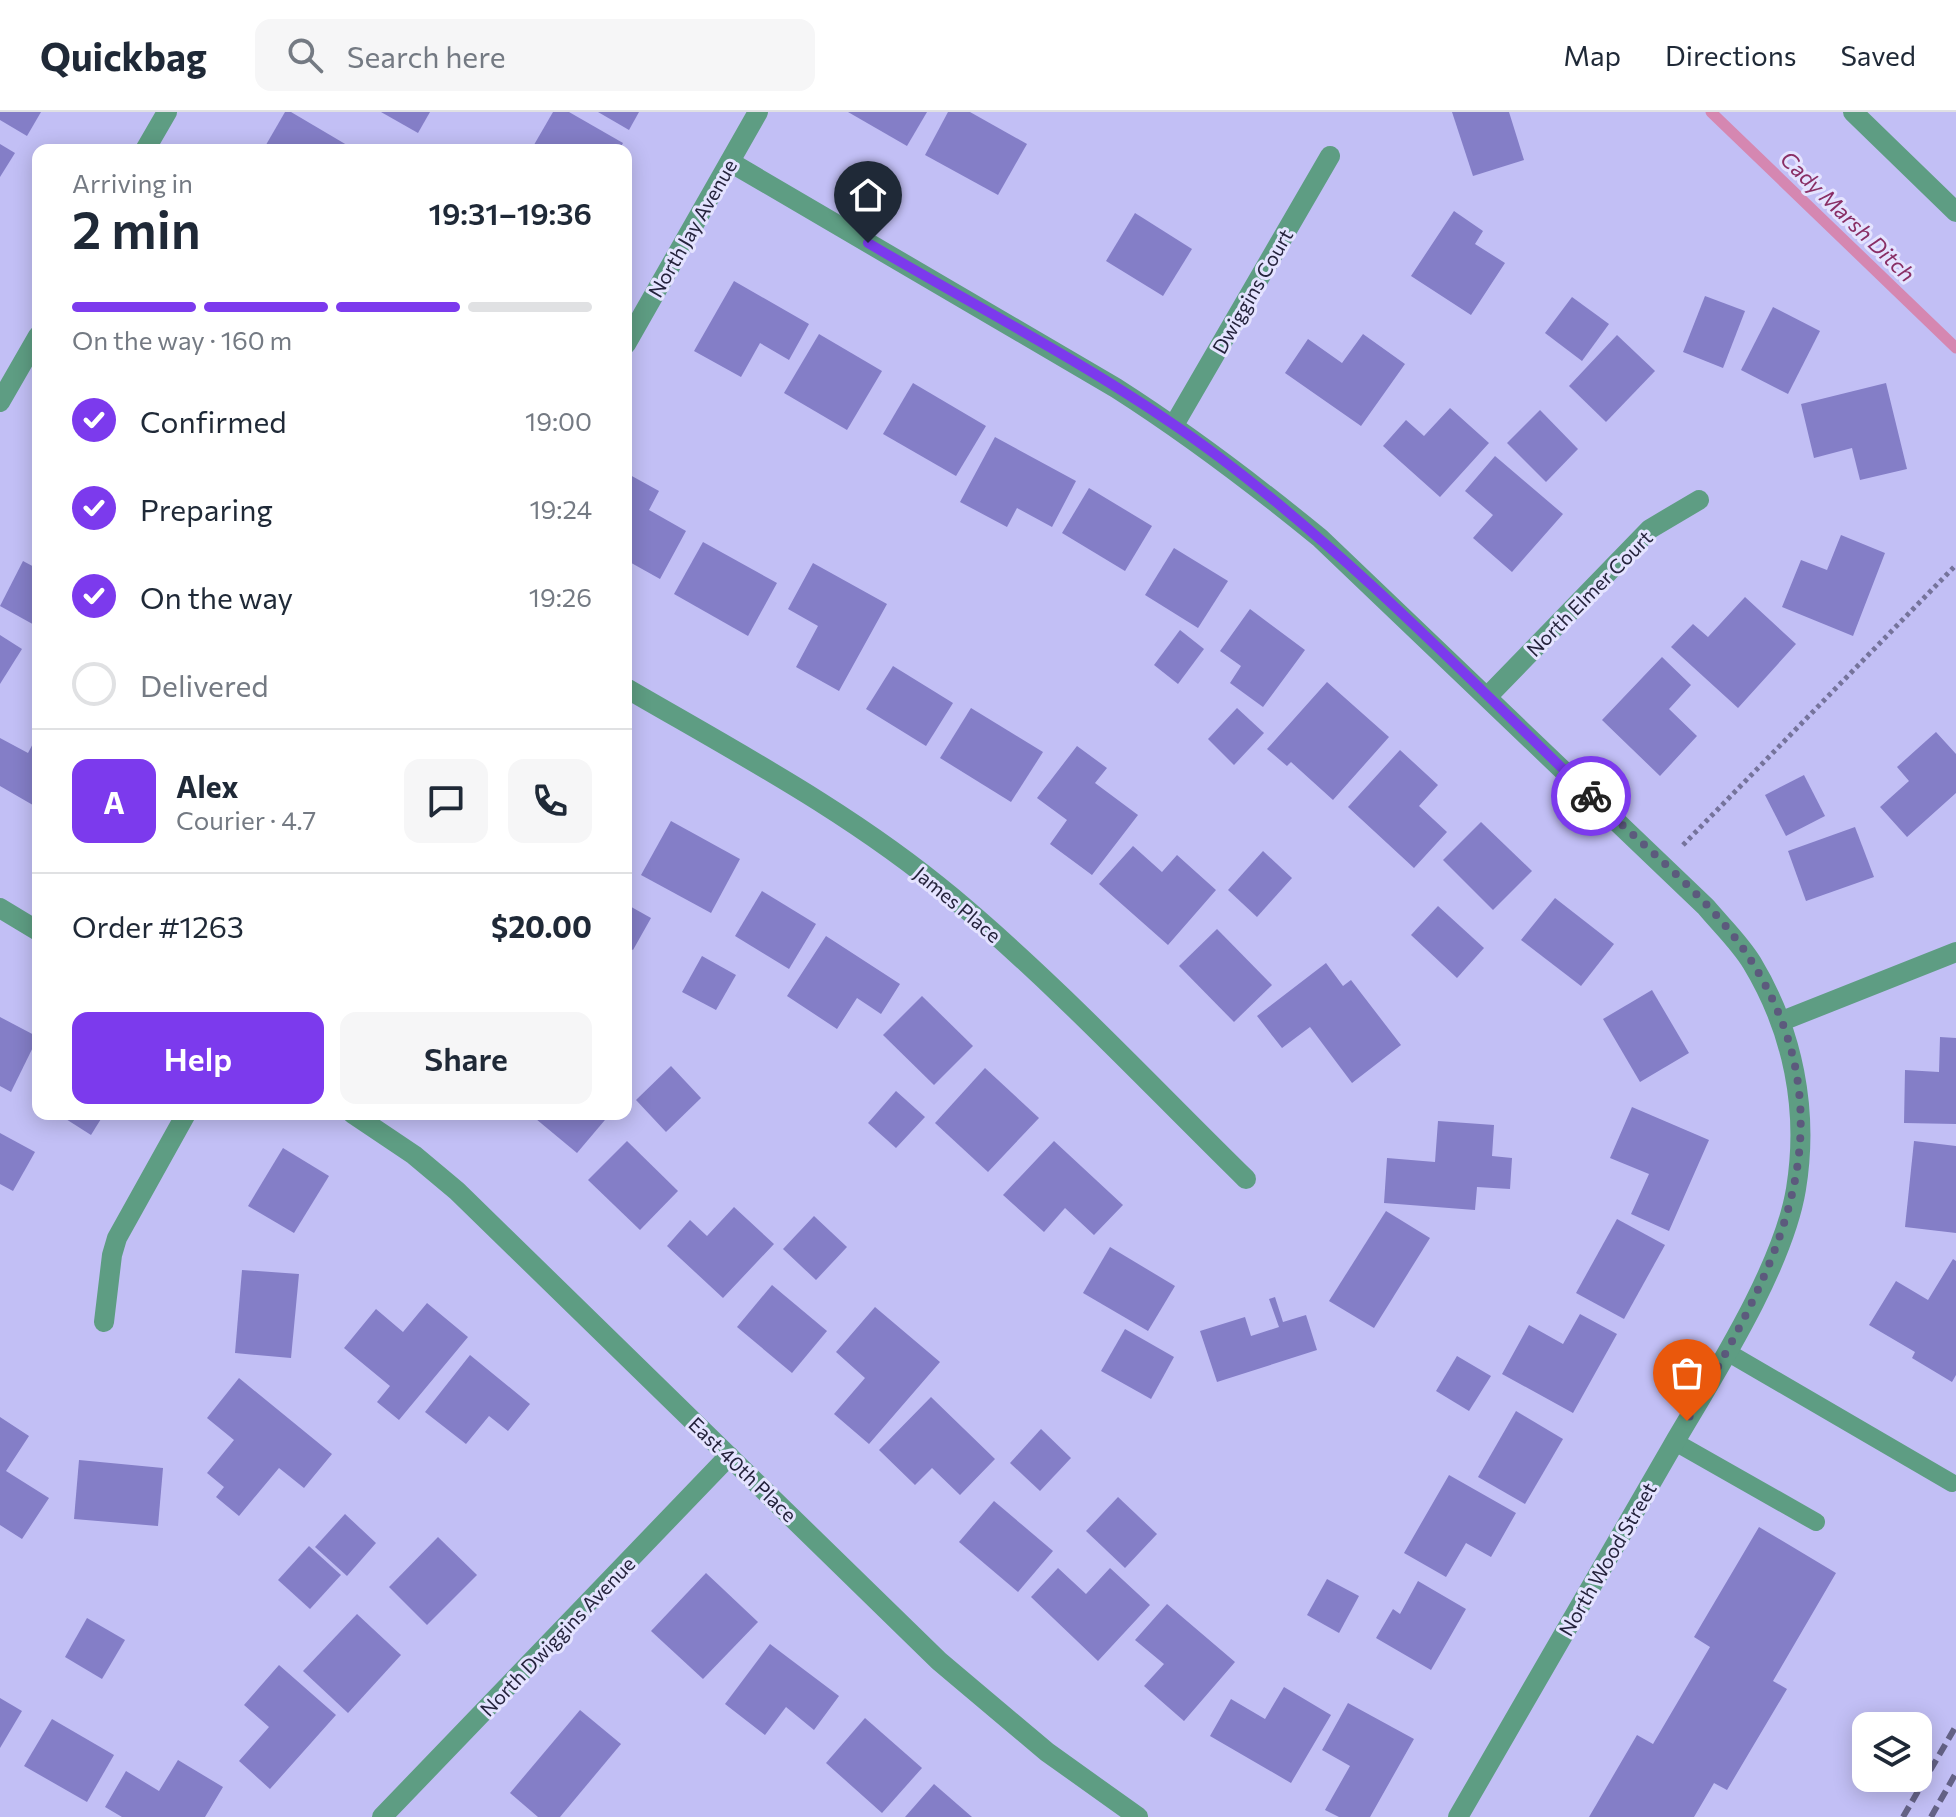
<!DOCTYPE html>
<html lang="en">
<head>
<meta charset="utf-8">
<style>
  :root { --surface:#fff; --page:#f6f6f7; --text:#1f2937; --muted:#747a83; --line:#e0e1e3; --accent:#7c3aed }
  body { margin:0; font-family:Commissioner,sans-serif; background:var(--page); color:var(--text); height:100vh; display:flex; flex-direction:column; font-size:30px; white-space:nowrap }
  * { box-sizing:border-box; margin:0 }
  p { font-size:26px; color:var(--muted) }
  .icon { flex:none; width:44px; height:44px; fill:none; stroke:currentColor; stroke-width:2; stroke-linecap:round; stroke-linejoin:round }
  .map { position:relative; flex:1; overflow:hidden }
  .side { position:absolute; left:32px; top:32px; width:600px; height:976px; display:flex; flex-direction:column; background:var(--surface); border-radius:16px; box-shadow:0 4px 20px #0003 }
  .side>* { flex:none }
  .controls { position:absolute; left:1852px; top:1600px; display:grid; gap:16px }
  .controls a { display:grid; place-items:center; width:80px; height:80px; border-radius:16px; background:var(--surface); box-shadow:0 4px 20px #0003; font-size:40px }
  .pin { position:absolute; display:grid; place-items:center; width:68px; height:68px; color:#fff; margin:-82px -34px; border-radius:50% 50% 50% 0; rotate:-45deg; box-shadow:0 0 8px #0007 }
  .pin .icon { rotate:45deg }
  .courier { position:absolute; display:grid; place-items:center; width:80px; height:80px; margin:-40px; border:6px solid #7c3aed; border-radius:50%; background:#fff; color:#222; box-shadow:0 2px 10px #0007 }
  .headline em { font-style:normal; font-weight:600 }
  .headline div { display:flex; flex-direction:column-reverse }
  .headline { display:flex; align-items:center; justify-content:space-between; height:136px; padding:0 40px }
  h1 { font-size:52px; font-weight:600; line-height:60px }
  .bar { display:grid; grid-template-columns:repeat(4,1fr); gap:12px 8px; align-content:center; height:96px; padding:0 40px }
  .bar i { height:10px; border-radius:6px; background:var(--line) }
  .bar .on { background:var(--accent) }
  .bar p { grid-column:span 4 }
  .line { display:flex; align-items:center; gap:20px; padding:0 40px; border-top:2px solid var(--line) }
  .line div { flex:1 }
  .round { display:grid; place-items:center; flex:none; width:84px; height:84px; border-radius:16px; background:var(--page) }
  ol { padding:0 40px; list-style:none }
  li { display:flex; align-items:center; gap:24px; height:88px }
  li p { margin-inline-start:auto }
  li .icon { padding:8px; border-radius:50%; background:var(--accent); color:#fff; stroke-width:4 }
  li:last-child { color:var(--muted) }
  li i { width:44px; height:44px; border:4px solid var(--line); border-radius:50% }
  .button { display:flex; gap:16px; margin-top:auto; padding:16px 40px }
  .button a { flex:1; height:92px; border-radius:16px; background:var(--accent); color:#fff; font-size:32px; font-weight:600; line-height:92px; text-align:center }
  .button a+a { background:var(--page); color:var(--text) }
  header { display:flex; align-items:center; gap:48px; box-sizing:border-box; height:112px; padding:0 40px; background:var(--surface); border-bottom:2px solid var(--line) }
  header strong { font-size:38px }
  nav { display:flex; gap:44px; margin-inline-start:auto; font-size:28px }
  .search { width:560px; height:72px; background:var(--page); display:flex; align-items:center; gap:20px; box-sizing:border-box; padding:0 28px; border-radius:16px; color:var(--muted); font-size:30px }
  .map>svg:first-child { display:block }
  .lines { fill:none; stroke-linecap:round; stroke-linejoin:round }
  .stream { stroke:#d587b1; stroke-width:11 }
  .building { fill:#847ec7 }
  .path { stroke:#75739b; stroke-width:5; stroke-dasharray:4 4; stroke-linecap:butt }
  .lane { stroke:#5e9d83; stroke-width:18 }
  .street { stroke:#5e9d83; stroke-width:20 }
  .rail { stroke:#646286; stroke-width:6; stroke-dasharray:12 6; stroke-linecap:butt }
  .done { stroke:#5c5a7d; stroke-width:8; stroke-dasharray:0 14.4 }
  .route { stroke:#7c3aed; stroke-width:10 }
  .labels { text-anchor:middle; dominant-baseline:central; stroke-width:6; stroke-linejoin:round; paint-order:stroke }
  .street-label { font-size:20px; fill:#25233c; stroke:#e4e3ff }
  .water-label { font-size:22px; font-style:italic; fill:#892e65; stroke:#e4e3ff }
</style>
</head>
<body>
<header>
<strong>Quickbag</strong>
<div class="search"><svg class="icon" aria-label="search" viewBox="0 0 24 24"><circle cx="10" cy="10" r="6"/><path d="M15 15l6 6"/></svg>Search here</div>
<nav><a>Map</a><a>Directions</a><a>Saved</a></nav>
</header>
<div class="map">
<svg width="1956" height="1705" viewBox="0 0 1956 1705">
  <rect width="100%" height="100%" fill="#c2bff5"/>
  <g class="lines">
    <path class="stream" d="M1711 0 1956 236"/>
  </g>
  <g class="building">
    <path d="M0 0H41L27 24 0 8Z"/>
    <path d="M285 0H291L352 36 263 38Z"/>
    <path d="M381 0H430L418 21Z"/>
    <path d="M553 0H569L623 31 619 38H531Z"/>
    <path d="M598 0H639L629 18Z"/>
    <path d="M848 0H927L907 34Z"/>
    <path d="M948 0H970L1027 32 998 83 925 43Z"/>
    <path d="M1452 0H1509L1524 48 1473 64Z"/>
    <path d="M0 32 15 41 0 65Z"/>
    <path d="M1454 99 1483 119 1475 132 1505 151 1471 203 1411 164Z"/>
    <path d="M1135 101 1192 137 1163 184 1106 149Z"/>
    <path d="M734 169 809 212 789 248 760 231 741 265 694 239Z"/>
    <path d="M1705 184 1745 199 1723 256 1683 240Z"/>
    <path d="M1572 185 1609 212 1582 249 1545 221Z"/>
    <path d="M1773 195 1820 219 1788 282 1741 258Z"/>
    <path d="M819 222 882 259 847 318 784 281Z"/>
    <path d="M1363 222 1405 252 1361 314 1285 261 1308 227 1342 251Z"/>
    <path d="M1617 223 1655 259 1606 310 1569 274Z"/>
    <path d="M913 271 986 314 956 364 883 322Z"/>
    <path d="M1886 271 1907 357 1860 368 1852 336 1814 346 1801 292Z"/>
    <path d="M1450 296 1489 331 1440 385 1383 334 1406 308 1424 324Z"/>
    <path d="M1540 298 1578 337 1546 370 1507 331Z"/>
    <path d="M995 325 1076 369 1052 415 1017 396 1007 415 960 390Z"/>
    <path d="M1495 344 1563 402 1512 460 1473 426 1493 403 1465 379Z"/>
    <path d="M630 363 659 379 649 398 686 419 660 467 626 448V371Z"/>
    <path d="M1089 376 1152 414 1125 459 1062 421Z"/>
    <path d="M1841 423 1885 441 1853 524 1782 495 1801 448 1827 458Z"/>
    <path d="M703 430 777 471 748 524 674 482Z"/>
    <path d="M1174 436 1228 469 1198 516 1145 483Z"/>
    <path d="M23 449 38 457V515L0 494Z"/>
    <path d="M813 451 887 492 839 579 796 555 818 514 788 497Z"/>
    <path d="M1745 485 1796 532 1738 596 1671 535 1693 512 1708 525Z"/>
    <path d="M1250 497 1305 538 1263 595 1230 571 1241 554 1220 539Z"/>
    <path d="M1180 518 1204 537 1178 572 1154 553Z"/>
    <path d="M0 523 22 537 0 572Z"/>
    <path d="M1662 545 1691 573 1669 597 1697 624 1660 664 1602 608Z"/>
    <path d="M893 554 953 591 926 634 866 597Z"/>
    <path d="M1327 570 1389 625 1333 688 1291 650 1287 654 1267 637Z"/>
    <path d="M971 596 1043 640 1011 690 940 646Z"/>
    <path d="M1237 596 1264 621 1234 653 1208 627Z"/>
    <path d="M1936 620 1956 642V681L1907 725 1880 695 1909 669 1897 655Z"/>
    <path d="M38 622V696L0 674V626L28 641Z"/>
    <path d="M1077 634 1107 656 1095 671 1138 703 1092 763 1050 732 1067 708 1037 686Z"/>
    <path d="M1400 638 1438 673 1419 694 1447 720 1414 756 1348 695Z"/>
    <path d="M1804 663 1825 704 1786 724 1765 683Z"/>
    <path d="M671 709 740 747 711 801 641 763Z"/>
    <path d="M1481 710 1532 759 1493 798 1443 748Z"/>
    <path d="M1855 715 1874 765 1806 789 1788 739Z"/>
    <path d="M1133 734 1162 760 1177 743 1216 778 1168 833 1099 772Z"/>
    <path d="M1263 739 1292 766 1257 805 1228 778Z"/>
    <path d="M762 779 816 812 789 857 735 824Z"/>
    <path d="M1555 786 1614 832 1581 874 1521 828Z"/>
    <path d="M626 792 651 806 633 838 626 834Z"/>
    <path d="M1438 794 1484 836 1457 866 1411 823Z"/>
    <path d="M1217 817 1272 873 1234 910 1179 854Z"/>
    <path d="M826 824 900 872 881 902 857 886 837 917 787 884Z"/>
    <path d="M702 844 736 863 716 898 682 880Z"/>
    <path d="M1326 851 1343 874 1351 868 1401 933 1352 971 1310 915 1282 936 1257 904Z"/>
    <path d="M1652 878 1689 941 1640 970 1603 907Z"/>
    <path d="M922 884 973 934 934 973 883 923Z"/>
    <path d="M0 905 38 925 11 980 0 974Z"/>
    <path d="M1940 925 1956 926V1012L1904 1011 1905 958 1939 960Z"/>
    <path d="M671 954 701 986 666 1020 636 988Z"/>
    <path d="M985 956 1039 1006 988 1060 935 1011Z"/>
    <path d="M896 979 925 1005 896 1036 868 1011Z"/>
    <path d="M1632 995 1709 1028 1669 1119 1631 1102 1649 1062 1610 1046Z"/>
    <path d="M58 1002H104L91 1023Z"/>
    <path d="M530 1002H610L577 1041Z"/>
    <path d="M1438 1009 1494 1013 1492 1044 1512 1046 1510 1077 1477 1075 1475 1098 1384 1091 1387 1046 1435 1050Z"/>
    <path d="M0 1021 35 1040 13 1079 0 1072Z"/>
    <path d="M627 1029 678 1079 640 1118 588 1068Z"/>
    <path d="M1054 1029 1123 1093 1094 1123 1065 1096 1044 1120 1003 1083Z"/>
    <path d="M1914 1029 1956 1034V1121L1905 1115Z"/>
    <path d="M283 1036 329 1064 294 1121 248 1094Z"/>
    <path d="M734 1095 774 1132 723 1186 667 1134 690 1108 707 1124Z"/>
    <path d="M1386 1099 1430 1126 1374 1216 1329 1189Z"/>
    <path d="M814 1104 847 1135 816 1168 783 1137Z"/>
    <path d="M1617 1107 1665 1133 1624 1207 1576 1181Z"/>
    <path d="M1110 1135 1175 1174 1148 1219 1083 1181Z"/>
    <path d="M1953 1147 1956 1149V1263L1952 1270 1912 1246 1915 1240 1869 1213 1896 1169 1928 1188Z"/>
    <path d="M242 1158 299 1162 291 1246 235 1241Z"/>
    <path d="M772 1173 827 1219 792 1261 737 1215Z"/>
    <path d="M1275 1185 1283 1210 1306 1203 1317 1238 1217 1270 1200 1219 1245 1205 1251 1224 1279 1215 1269 1187Z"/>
    <path d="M427 1191 468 1225 399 1308 377 1290 390 1274 344 1236 376 1197 403 1220Z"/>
    <path d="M875 1195 940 1250 869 1332 834 1302 865 1266 836 1240Z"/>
    <path d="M1580 1202 1617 1222 1573 1301 1502 1262 1529 1213 1563 1232Z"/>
    <path d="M1125 1217 1174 1245 1151 1287 1101 1259Z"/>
    <path d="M470 1243 530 1292 508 1319 489 1304 466 1332 425 1300Z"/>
    <path d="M1457 1244 1491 1264 1469 1299 1436 1279Z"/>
    <path d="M239 1266 332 1342 304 1376 279 1356 239 1404 216 1385 224 1375 207 1361 234 1328 207 1306Z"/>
    <path d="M931 1285 995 1347 960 1383 932 1356 915 1373 879 1338Z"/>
    <path d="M1516 1299 1563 1327 1525 1392 1478 1365Z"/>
    <path d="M0 1305 29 1324 6 1359 49 1386 22 1427 0 1413Z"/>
    <path d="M1041 1317 1071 1346 1040 1379 1010 1351Z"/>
    <path d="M79 1348 163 1356 158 1414 74 1407Z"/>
    <path d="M1449 1363 1516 1401 1491 1445 1466 1431 1446 1465 1404 1441Z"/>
    <path d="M1118 1385 1157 1422 1125 1456 1086 1419Z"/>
    <path d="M994 1389 1053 1439 1018 1480 959 1430Z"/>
    <path d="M345 1402 376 1431 347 1464 315 1435Z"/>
    <path d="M1759 1415 1836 1461 1773 1569 1787 1577 1727 1678 1714 1671 1694 1705H1589L1637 1623 1653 1632 1710 1535 1694 1525Z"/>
    <path d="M438 1425 477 1463 427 1513 389 1475Z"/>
    <path d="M309 1434 341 1463 310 1497 278 1468Z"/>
    <path d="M1058 1456 1086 1482 1110 1456 1150 1493 1098 1549 1031 1485Z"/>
    <path d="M706 1461 758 1510 703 1567 651 1519Z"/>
    <path d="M1327 1467 1359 1484 1339 1521 1307 1503Z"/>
    <path d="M1418 1469 1466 1497 1431 1558 1376 1526 1393 1497 1400 1502Z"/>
    <path d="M1167 1492 1235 1550 1184 1609 1144 1574 1164 1552 1135 1528Z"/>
    <path d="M357 1502 401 1543 348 1601 303 1559Z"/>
    <path d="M87 1506 125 1528 102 1567 65 1545Z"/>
    <path d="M770 1532 839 1584 814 1618 786 1595 765 1623 725 1592Z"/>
    <path d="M279 1553 336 1603 270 1677 239 1649 269 1615 244 1593Z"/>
    <path d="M1284 1575 1331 1603 1291 1671 1210 1624 1231 1587 1265 1607Z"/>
    <path d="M0 1586 22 1599 0 1636Z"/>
    <path d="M1348 1591 1414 1627 1370 1705H1339L1325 1698 1350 1654 1322 1638Z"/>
    <path d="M580 1598 621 1632 560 1705H538L510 1681Z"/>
    <path d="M865 1606 922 1656 882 1701 826 1651Z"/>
    <path d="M52 1607 114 1643 87 1690 24 1654Z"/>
    <path d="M178 1648 223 1675 205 1705H122L105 1695 126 1659 159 1679Z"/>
    <path d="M934 1672 972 1705H905Z"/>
  </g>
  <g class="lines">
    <path class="path" d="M1683 733 1956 453"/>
    <g class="lane">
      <path d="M1727 1240 1952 1371"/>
      <path d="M1675 1330 1816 1410"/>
    </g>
    <g class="street">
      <path d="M1853 0 1956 100"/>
      <path d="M145 38 167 0"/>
      <path d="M730 50 1116 276C1188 322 1254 372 1320 426L1706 795C1721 813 1740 831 1752 851 1793 919 1809 998 1796 1077 1783 1156 1714 1263 1673 1333 1601 1457 1530 1581 1458 1705"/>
      <path d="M626 232 758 0"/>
      <path d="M0 290 38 224"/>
      <path d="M1174 313 1330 44"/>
      <path d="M626 576C738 641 853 702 952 785 1056 872 1149 972 1246 1067"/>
      <path d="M1487 585 1650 417 1699 388"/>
      <path d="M0 796 38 819"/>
      <path d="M1782 909 1956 840"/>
      <path d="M353 1002 414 1043 457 1079 939 1549 1047 1640 1138 1705"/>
      <path d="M104 1210 112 1143 117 1126 186 1002"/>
      <path d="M382 1705 729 1344"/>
    </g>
    <g class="rail">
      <path d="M1903 1705 1956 1614"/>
      <path d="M1931 1705 1956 1661"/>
    </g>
  </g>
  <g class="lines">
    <path class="done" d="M1591 684C1643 734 1714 789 1752 850 1856 1017 1774 1159 1687 1309"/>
    <path class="route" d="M868 131C985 200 1110 263 1219 345 1353 446 1470 568 1591 684"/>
  </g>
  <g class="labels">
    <g class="street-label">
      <text transform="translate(692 116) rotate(-60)">North Jay Avenue</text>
      <text transform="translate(1252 179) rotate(-60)">Dwiggins Court</text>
      <text transform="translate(1589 481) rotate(-45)">North Elmer Court</text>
      <text transform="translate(958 792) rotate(40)">James Place</text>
      <text transform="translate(743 1357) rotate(44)">East 40th Place</text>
      <text transform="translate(1607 1447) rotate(-60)">North Wood Street</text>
      <text transform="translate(557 1524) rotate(-46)">North Dwiggins Avenue</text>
    </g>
    <g class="water-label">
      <text transform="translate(1848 104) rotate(44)">Cady Marsh Ditch</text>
    </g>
  </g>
</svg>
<div class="controls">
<a><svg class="icon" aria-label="layers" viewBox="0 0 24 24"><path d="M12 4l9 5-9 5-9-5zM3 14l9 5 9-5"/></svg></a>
</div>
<div class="pin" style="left:1687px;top:1309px;background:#ea580c"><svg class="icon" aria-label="bag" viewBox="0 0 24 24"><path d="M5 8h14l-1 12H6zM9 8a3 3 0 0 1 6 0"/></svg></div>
<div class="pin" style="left:868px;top:131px;background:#1f2937"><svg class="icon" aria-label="home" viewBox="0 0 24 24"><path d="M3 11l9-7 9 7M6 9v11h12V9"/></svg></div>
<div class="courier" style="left:1591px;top:684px"><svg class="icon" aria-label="bike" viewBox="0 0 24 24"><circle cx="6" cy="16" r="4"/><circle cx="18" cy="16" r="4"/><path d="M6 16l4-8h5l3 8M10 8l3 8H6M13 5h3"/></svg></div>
<section class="side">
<div class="headline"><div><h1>2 min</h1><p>Arriving in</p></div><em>19:31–19:36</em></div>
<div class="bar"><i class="on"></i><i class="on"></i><i class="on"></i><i></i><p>On the way · 160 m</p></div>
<ol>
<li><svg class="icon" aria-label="check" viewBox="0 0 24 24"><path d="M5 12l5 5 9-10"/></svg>Confirmed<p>19:00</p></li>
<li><svg class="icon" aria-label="check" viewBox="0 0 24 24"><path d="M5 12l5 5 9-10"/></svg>Preparing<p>19:24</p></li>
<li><svg class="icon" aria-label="check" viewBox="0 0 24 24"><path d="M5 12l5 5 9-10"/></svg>On the way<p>19:26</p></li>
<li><i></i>Delivered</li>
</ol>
<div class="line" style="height:144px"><b class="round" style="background:var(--accent);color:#fff">A</b><div><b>Alex</b><p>Courier · 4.7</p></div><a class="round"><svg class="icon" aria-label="chat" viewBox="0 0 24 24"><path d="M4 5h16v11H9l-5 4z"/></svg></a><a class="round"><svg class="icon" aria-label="phone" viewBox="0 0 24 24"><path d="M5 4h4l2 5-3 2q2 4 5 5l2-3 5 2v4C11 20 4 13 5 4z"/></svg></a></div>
<div class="line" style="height:104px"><div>Order #1263</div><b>$20.00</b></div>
<div class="button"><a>Help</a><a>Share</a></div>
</section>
</div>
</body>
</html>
